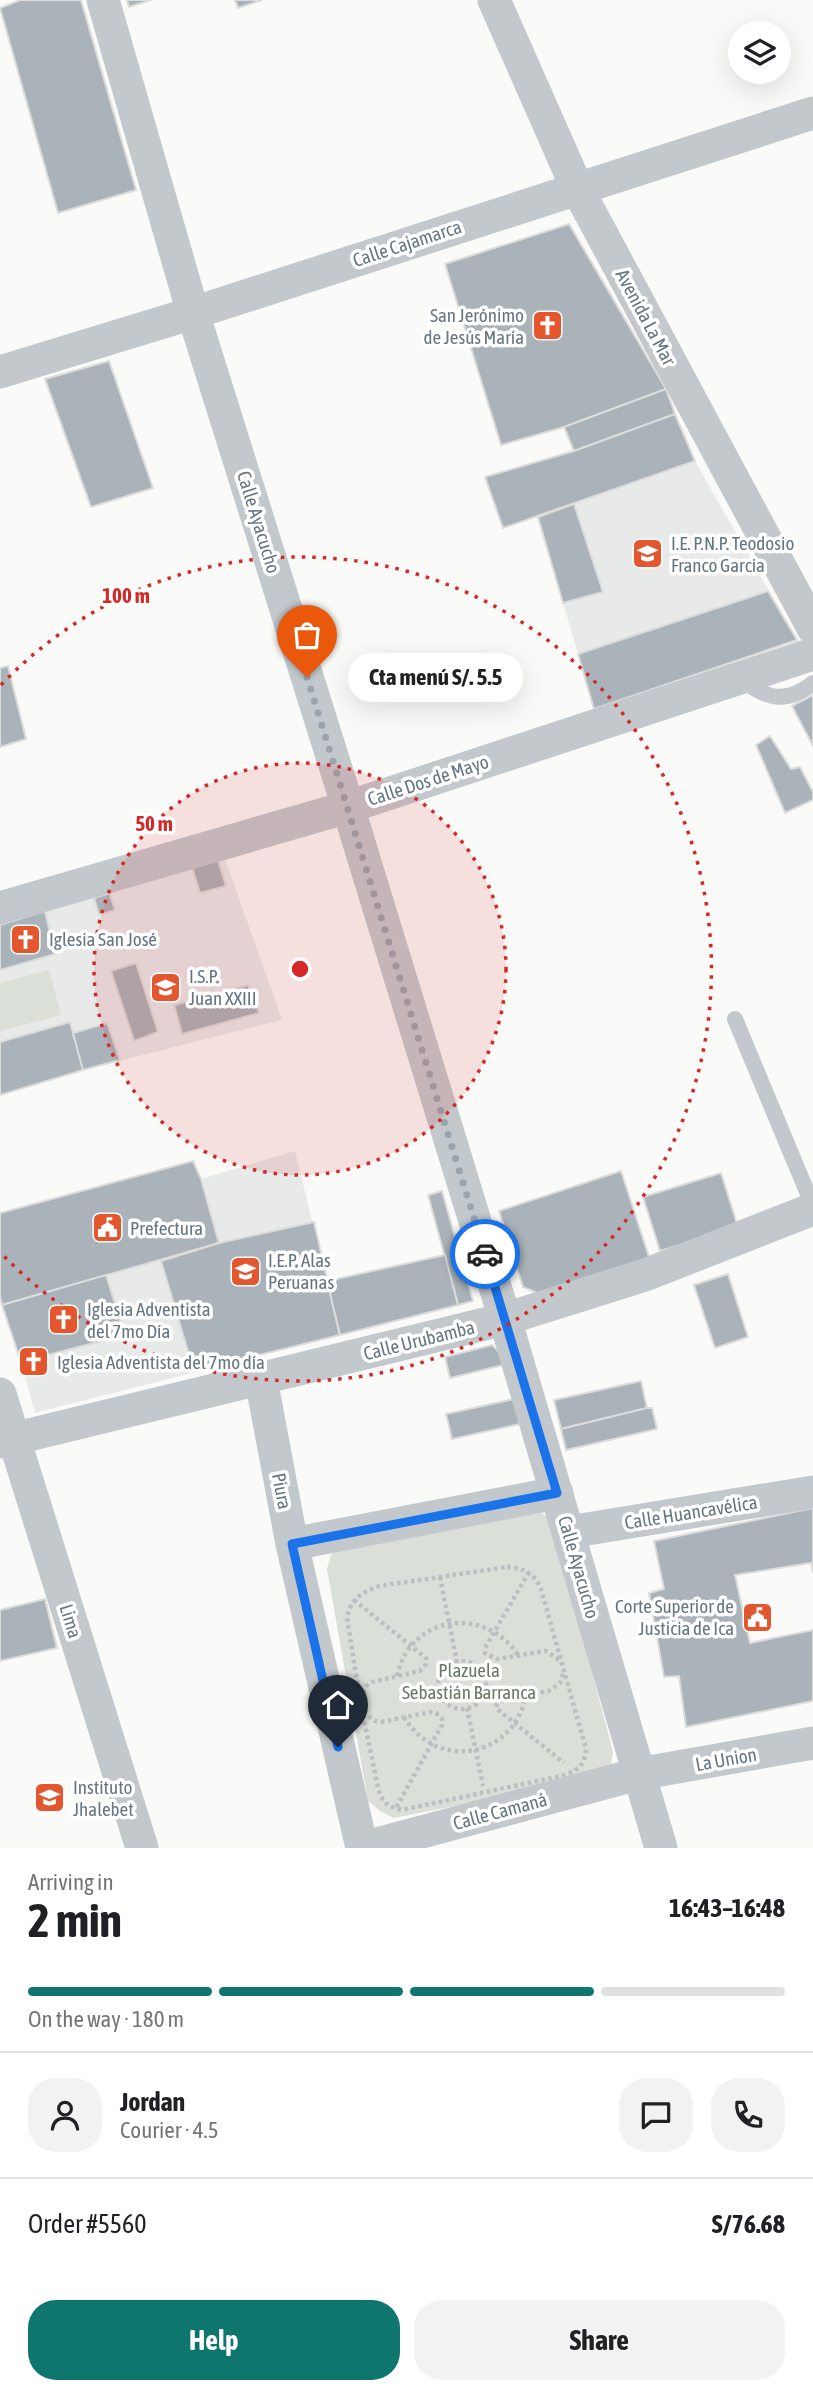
<!DOCTYPE html>
<html lang="en">
<head>
<meta charset="utf-8">
<style>
  :root { --surface:#fff; --page:#f2f2f2; --text:#202124; --muted:#757577; --line:#e0e0e0; --accent:#0f766e }
  body { margin:0; font-family:"Asap Condensed",sans-serif; background:var(--page); color:var(--text); height:100vh; display:flex; flex-direction:column; font-size:26px; white-space:nowrap }
  * { box-sizing:border-box; margin:0 }
  p { font-size:23px; color:var(--muted) }
  .icon { flex:none; width:38px; height:38px; fill:none; stroke:currentColor; stroke-width:2; stroke-linecap:round; stroke-linejoin:round }
  .map { position:relative; height:1848px; overflow:hidden }
  .sheet { display:flex; flex-direction:column; background:var(--surface); flex:1 }
  .sheet>* { flex:none }
  .tools { position:absolute; left:728px; top:21px; display:grid; gap:14px }
  .tools a { display:grid; place-items:center; width:63px; height:63px; border-radius:50%; background:var(--surface); box-shadow:0 7px 28px #0002; font-size:35px }
  .pin { position:absolute; display:grid; place-items:center; width:60px; height:60px; color:#fff; margin:-72px -30px; border-radius:50% 50% 50% 0; rotate:-45deg; box-shadow:0 0 7px #0007 }
  .pin .icon { rotate:45deg }
  .courier { position:absolute; display:grid; place-items:center; width:70px; height:70px; margin:-35px; border:5px solid #1a73e8; border-radius:50%; background:#fff; color:#222; box-shadow:0 2px 9px #0007 }
  .bubble { position:absolute; height:49px; border-radius:24px; background:var(--surface); box-shadow:0 7px 28px #0002; font-size:23px; font-weight:700; line-height:49px; text-align:center }
  .overview em { font-style:normal; font-weight:700 }
  .overview div { display:flex; flex-direction:column-reverse }
  .overview { display:flex; align-items:center; justify-content:space-between; height:119px; padding:0 28px }
  h1 { font-size:46px; font-weight:700; line-height:52px }
  .bar { display:grid; grid-template-columns:repeat(4,1fr); gap:10px 7px; align-content:center; height:84px; padding:0 28px }
  .bar i { height:9px; border-radius:5px; background:var(--line) }
  .bar .current { background:var(--accent) }
  .bar p { grid-column:span 4 }
  .line { display:flex; align-items:center; gap:18px; padding:0 28px; border-top:2px solid var(--line) }
  .line div { flex:1 }
  .round { display:grid; place-items:center; flex:none; width:74px; height:74px; border-radius:28px; background:var(--page) }
  .button { display:flex; gap:14px; margin-top:auto; padding:14px 28px }
  .button a { flex:1; height:80px; border-radius:28px; background:var(--accent); color:#fff; font-size:28px; font-weight:700; line-height:80px; text-align:center }
  .button a+a { background:var(--page); color:var(--text) }
  .map>svg:first-child { display:block }
  .built { fill:#e8e9e9 }
  .green { fill:#dadfd7 }
  .building { fill:#aab3b9; stroke:#dcdcda; stroke-width:2 }
  .lines { fill:none; stroke-linecap:round; stroke-linejoin:round }
  .path { stroke:#bbbfc2; stroke-width:4.5; stroke-dasharray:3.5 3.5; stroke-linecap:butt }
  .lane { stroke:#c3c8cc; stroke-width:16 }
  .street { stroke:#c3c8cc; stroke-width:33 }
  .done { stroke:#99a4ac; stroke-width:7; stroke-dasharray:0 12.6 }
  .route { stroke:#1a73e8; stroke-width:9 }
  .ring { fill:none; stroke:#d62828; stroke-width:3.5; stroke-dasharray:3.5 7 }
  .labels { text-anchor:middle; dominant-baseline:central; stroke-width:7; stroke-linejoin:round; paint-order:stroke }
  .street-label { font-size:19px; fill:#657683; stroke:#fff }
  .poi-label { font-size:19px; fill:#657683; stroke:#fff; text-anchor:start }
  .park-label { font-size:19px; fill:#687a64; stroke:#fff }
  .centre { fill:#d62828; stroke:#fff; stroke-width:3.5 }
  .ring-label { font-size:21px; text-anchor:middle; font-weight:bold; fill:#d62828; stroke:#fff; stroke-width:7; stroke-linejoin:round; paint-order:stroke }
</style>
</head>
<body>
<div class="map">
<svg width="813" height="1848" viewBox="0 0 813 1848">
  <rect width="100%" height="100%" fill="#fafaf8"/>
  <g class="built">
    <path d="M695 461 797 640 594 709 538 517Z"/>
    <path d="M224 856 282 1020 83 1070 0 1095V970L54 954 45 911Z"/>
    <path d="M295 1151 340 1335 35 1413 21 1362 106 1275 219 1243 201 1179Z"/>
  </g>
  <g class="green">
    <path d="M49 970 61 1015 0 1031V983Z"/>
    <path d="M541 1513 548 1517 554 1528 613 1752 611 1765 596 1778 394 1818 380 1811 368 1801 327 1569 331 1555 338 1548Z"/>
  </g>
  <g class="building">
    <path d="M20 0H81L136 190 58 213 0 8Z"/>
    <path d="M127 0H151L129 7Z"/>
    <path d="M235 0H262L238 8Z"/>
    <path d="M569 224 666 389 564 427 501 445 445 264Z"/>
    <path d="M109 361 153 488 91 507 45 379Z"/>
    <path d="M666 389 675 414 574 451 564 427Z"/>
    <path d="M675 414 695 461 503 528 485 477 574 451Z"/>
    <path d="M574 504 603 592 563 603 538 517Z"/>
    <path d="M768 591 797 640 594 709 578 654Z"/>
    <path d="M8 666 26 739 0 747V668Z"/>
    <path d="M813 695V746L792 706Z"/>
    <path d="M770 736 791 769 800 767 813 792V800L785 813 756 745Z"/>
    <path d="M218 860 226 886 200 893 192 867Z"/>
    <path d="M109 893 115 910 99 915 94 898Z"/>
    <path d="M45 911 55 954 0 970V925Z"/>
    <path d="M136 963 158 1032 134 1041 111 971Z"/>
    <path d="M248 985 259 1013 182 1034 174 1005Z"/>
    <path d="M70 1022 83 1070 0 1095V1042Z"/>
    <path d="M107 1023 120 1060 83 1070 73 1033Z"/>
    <path d="M193 1161 201 1179 219 1243 2 1305 0 1296V1213Z"/>
    <path d="M621 1171 650 1260 542 1295 523 1287 499 1211Z"/>
    <path d="M721 1173 738 1227 660 1251 643 1197Z"/>
    <path d="M442 1191 473 1301 458 1305 428 1195Z"/>
    <path d="M314 1222 340 1335 194 1371 161 1261 219 1243Z"/>
    <path d="M445 1255 458 1305 340 1335 327 1281Z"/>
    <path d="M728 1274 748 1337 715 1348 694 1285Z"/>
    <path d="M106 1275 125 1335 21 1362 2 1305Z"/>
    <path d="M492 1345 500 1353 503 1365 450 1378 445 1357Z"/>
    <path d="M641 1381 647 1408 561 1429 554 1400Z"/>
    <path d="M514 1399 520 1424 452 1439 446 1414Z"/>
    <path d="M647 1408H652L657 1429 566 1450 561 1429Z"/>
    <path d="M813 1508V1573L811 1563 735 1575 750 1643 813 1630V1701L686 1727 679 1676 664 1677 649 1593 664 1589 654 1541Z"/>
    <path d="M45 1599 57 1648 0 1661V1610Z"/>
  </g>
  <g class="lines">
    <g class="path">
      <path d="M507 1567C524 1568 534 1573 541 1589L586 1749C585 1765 579 1769 565 1775L402 1810C388 1807 381 1802 378 1787L361 1706 347 1618C350 1600 362 1592 379 1586Z"/>
      <path d="M529 1572 485 1648V1653L497 1659 546 1651 559 1660"/>
      <path d="M440 1577 457 1662"/>
      <path d="M354 1600 426 1658V1664L420 1671 372 1682 366 1686 361 1696"/>
      <circle cx="462" cy="1685" r="24"/>
      <path d="M563 1674 560 1683 549 1691 504 1699 497 1704 496 1708 564 1763"/>
      <path d="M397 1676C410 1615 485 1605 518 1655"/>
      <path d="M467 1708 483 1786"/>
      <path d="M363 1712 375 1721 381 1722 431 1712 436 1713 442 1719V1725L396 1808"/>
      <path d="M404 1717C437 1772 514 1758 526 1695"/>
    </g>
    <g class="lane">
      <path d="M740 678C766 699 786 705 813 683"/>
      <path d="M735 1019 813 1206"/>
    </g>
    <g class="street">
      <path d="M103 0 193 313 348 807 505 1319 661 1848"/>
      <path d="M494 0 577 188 813 628"/>
      <path d="M0 372 193 313 813 113"/>
      <path d="M0 908 348 807 813 654"/>
      <path d="M261 1379 292 1544 362 1848"/>
      <path d="M0 1394 142 1848"/>
      <path d="M0 1442 505 1319 645 1275 813 1209"/>
      <path d="M569 1532 813 1492"/>
      <path d="M292 1544 557 1493"/>
      <path d="M362 1848 638 1774 813 1743"/>
    </g>
  </g>
  <g class="lines">
    <path class="done" d="M307 677 485 1254"/>
    <path class="route" d="M338 1747 292 1544 557 1493 485 1254"/>
  </g>
  <circle cx="300" cy="969" r="206" fill="#d62828" fill-opacity=".12"/>
  <g class="ring">
    <circle cx="300" cy="969" r="206"/>
    <path d="M1 685A412 412 0 1 1 1 1253"/>
  </g>
  <defs>
    <symbol id="church-square" viewBox="-11 -11 22 22"><rect x="-9" y="-9" width="18" height="18" rx="4" fill="#e4572e" stroke="#fff"/><path d="M-1.2-6h2.4v3.5h3.3v2.4h-3.3V6h-2.4V-.1h-3.3v-2.4h3.3Z" fill="#fff"/></symbol>
    <symbol id="school-square" viewBox="-11 -11 22 22"><rect x="-9" y="-9" width="18" height="18" rx="4" fill="#e4572e" stroke="#fff"/><path d="M0-5L7-2L0 1L-7-2ZM-4 1L0 2.5L4 1V4Q0 6-4 4Z" fill="#fff"/></symbol>
    <symbol id="university-square" viewBox="-11 -11 22 22"><rect x="-9" y="-9" width="18" height="18" rx="4" fill="#e4572e" stroke="#fff"/><path d="M0-5L7-2L0 1L-7-2ZM-4 1L0 2.5L4 1V4Q0 6-4 4Z" fill="#fff"/></symbol>
    <symbol id="civic-square" viewBox="-11 -11 22 22"><rect x="-9" y="-9" width="18" height="18" rx="4" fill="#e4572e" stroke="#fff"/><path d="M-.6-6.5H3V-4.5H.6V-3L4-1V1h2V6H-6V1h2V-1L-.6-3ZM-1.2 2.5V6h2.4V2.5Z" fill="#fff"/></symbol>
  </defs>
  <g fill-rule="evenodd">
    <use href="#church-square" x="530" y="308" width="35" height="35"/>
    <use href="#school-square" x="630" y="536" width="35" height="35"/>
    <use href="#church-square" x="8" y="922" width="35" height="35"/>
    <use href="#university-square" x="148" y="970" width="35" height="35"/>
    <use href="#civic-square" x="90" y="1210" width="35" height="35"/>
    <use href="#university-square" x="228" y="1254" width="35" height="35"/>
    <use href="#church-square" x="46" y="1302" width="35" height="35"/>
    <use href="#church-square" x="16" y="1344" width="35" height="35"/>
    <use href="#civic-square" x="740" y="1600" width="35" height="35"/>
    <use href="#university-square" x="32" y="1780" width="35" height="35"/>
  </g>
  <g class="labels">
    <g class="street-label">
      <text transform="translate(407 243) rotate(-18)">Calle Cajamarca</text>
      <text transform="translate(646 317) rotate(62)">Avenida La Mar</text>
      <text transform="translate(259 522) rotate(73)">Calle Ayacucho</text>
      <text transform="translate(428 780) rotate(-18)">Calle Dos de Mayo</text>
      <text transform="translate(419 1340) rotate(-14)">Calle Urubamba</text>
      <text transform="translate(282 1491) rotate(79)">Piura</text>
      <text transform="translate(691 1512) rotate(-9)">Calle Huancavélica</text>
      <text transform="translate(579 1567) rotate(74)">Calle Ayacucho</text>
      <text transform="translate(71 1621) rotate(73)">Lima</text>
      <text transform="translate(726 1759) rotate(-10)">La Union</text>
      <text transform="translate(500 1811) rotate(-15)">Calle Camaná</text>
    </g>
    <g class="poi-label">
      <text x="524" y="315" text-anchor="end">San Jerónimo<tspan x="524" dy="22">de Jesús María</tspan></text>
      <text x="671" y="543">I.E. P.N.P. Teodosio<tspan x="671" dy="22">Franco Garcia</tspan></text>
      <text x="49" y="939">Iglesia San José</text>
      <text x="189" y="976">I.S.P.<tspan x="189" dy="22">Juan XXIII</tspan></text>
      <text x="130" y="1228">Prefectura</text>
      <text x="268" y="1260">I.E.P. Alas<tspan x="268" dy="22">Peruanas</tspan></text>
      <text x="87" y="1309">Iglesia Adventista<tspan x="87" dy="22">del 7mo Día</tspan></text>
      <text x="57" y="1362">Iglesia Adventista del 7mo día</text>
      <text x="734" y="1606" text-anchor="end">Corte Superior de<tspan x="734" dy="22">Justicia de Ica</tspan></text>
      <text x="73" y="1787">Instituto<tspan x="73" dy="22">Jhalebet</tspan></text>
    </g>
    <g class="park-label">
      <text x="469" y="1670">Plazuela<tspan x="469" dy="22">Sebastián Barranca</tspan></text>
    </g>
  </g>
  <circle cx="300" cy="969" r="10" class="centre"/>
  <g class="ring-label">
    <text x="126" y="603">100 m</text>
    <text x="154" y="831">50 m</text>
  </g>
</svg>
<div class="tools">
<a><svg class="icon" aria-label="layers" viewBox="0 0 24 24"><path d="M12 4l9 5-9 5-9-5zM3 14l9 5 9-5"/></svg></a>
</div>
<div class="pin" style="left:307px;top:677px;background:#ea580c"><svg class="icon" aria-label="bag" viewBox="0 0 24 24"><path d="M5 8h14l-1 12H6zM9 8a3 3 0 0 1 6 0"/></svg></div>
<div class="pin" style="left:338px;top:1747px;background:#1f2937"><svg class="icon" aria-label="home" viewBox="0 0 24 24"><path d="M3 11l9-7 9 7M6 9v11h12V9"/></svg></div>
<div class="courier" style="left:485px;top:1254px"><svg class="icon" aria-label="car" viewBox="0 0 24 24"><path d="M5 17H2v-5l4-1 3-4h7l3 4 3 1v5h-3M9 17h6M6 11h13"/><circle cx="7" cy="17" r="2"/><circle cx="17" cy="17" r="2"/></svg></div>
<div class="bubble" style="left:348px;top:653px;width:175px">Cta menú S/. 5.5</div>
</div>
<section class="sheet">
<div class="overview"><div><h1>2 min</h1><p>Arriving in</p></div><em>16:43–16:48</em></div>
<div class="bar"><i class="current"></i><i class="current"></i><i class="current"></i><i></i><p>On the way · 180 m</p></div>
<div class="line" style="height:126px"><a class="round"><svg class="icon" aria-label="person" viewBox="0 0 24 24"><circle cx="12" cy="8" r="4"/><path d="M4 21q1-7 8-7t8 7"/></svg></a><div><b>Jordan</b><p>Courier · 4.5</p></div><a class="round"><svg class="icon" aria-label="chat" viewBox="0 0 24 24"><path d="M4 5h16v11H9l-5 4z"/></svg></a><a class="round"><svg class="icon" aria-label="phone" viewBox="0 0 24 24"><path d="M5 4h4l2 5-3 2q2 4 5 5l2-3 5 2v4C11 20 4 13 5 4z"/></svg></a></div>
<div class="line" style="height:91px"><div>Order #5560</div><b>S/76.68</b></div>
<div class="button"><a>Help</a><a>Share</a></div>
</section>
</body>
</html>
